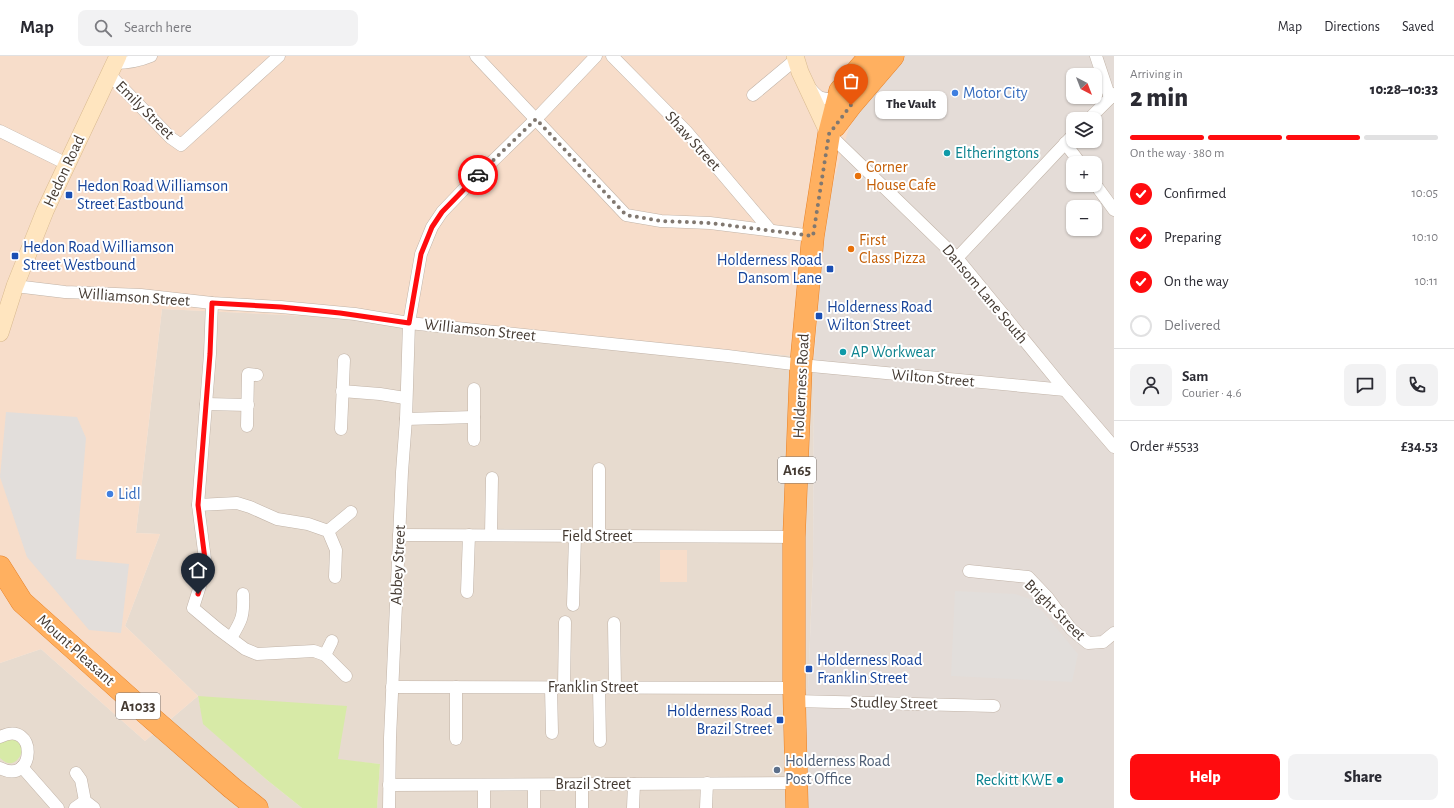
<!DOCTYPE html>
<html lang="en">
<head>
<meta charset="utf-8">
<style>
  :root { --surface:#fff; --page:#f2f2f3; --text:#2b2b33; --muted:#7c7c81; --line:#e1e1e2; --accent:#ff0c0f }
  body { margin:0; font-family:"Alegreya Sans",sans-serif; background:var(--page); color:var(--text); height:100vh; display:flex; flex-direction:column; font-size:15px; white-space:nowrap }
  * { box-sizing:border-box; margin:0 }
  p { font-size:13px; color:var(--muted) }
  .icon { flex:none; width:22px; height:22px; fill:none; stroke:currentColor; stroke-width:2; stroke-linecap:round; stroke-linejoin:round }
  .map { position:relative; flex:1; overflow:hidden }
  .details { display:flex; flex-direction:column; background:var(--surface); width:340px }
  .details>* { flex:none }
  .needle { width:26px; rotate:138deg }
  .buttons { position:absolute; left:1066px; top:12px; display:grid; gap:8px }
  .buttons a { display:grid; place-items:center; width:36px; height:36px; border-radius:8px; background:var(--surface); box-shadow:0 1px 3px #0004; font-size:20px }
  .pin { position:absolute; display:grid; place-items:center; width:34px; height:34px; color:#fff; margin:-41px -17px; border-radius:50% 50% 50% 0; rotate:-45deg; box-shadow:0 0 4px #0007 }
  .pin .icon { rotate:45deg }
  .courier { position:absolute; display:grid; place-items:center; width:40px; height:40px; margin:-20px; border:3px solid #ff0c0f; border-radius:50%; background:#fff; color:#222; box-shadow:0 1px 5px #0007 }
  .bubble { position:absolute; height:28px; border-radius:8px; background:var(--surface); box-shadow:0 1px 3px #0004; font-size:13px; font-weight:800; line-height:28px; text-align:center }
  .summary em { font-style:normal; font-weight:800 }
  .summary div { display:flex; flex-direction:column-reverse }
  .summary { display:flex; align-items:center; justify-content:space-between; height:68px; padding:0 16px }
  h1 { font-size:26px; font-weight:800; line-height:30px }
  .bar { display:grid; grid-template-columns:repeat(4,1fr); gap:6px 4px; align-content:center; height:48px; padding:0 16px }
  .bar i { height:5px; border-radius:3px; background:var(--line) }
  .bar .active { background:var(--accent) }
  .bar p { grid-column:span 4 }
  .line { display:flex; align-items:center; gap:10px; padding:0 16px; border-top:1px solid var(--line) }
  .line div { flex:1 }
  .round { display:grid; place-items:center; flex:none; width:42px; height:42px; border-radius:8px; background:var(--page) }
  ol { padding:0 16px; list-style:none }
  li { display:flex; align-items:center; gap:12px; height:44px }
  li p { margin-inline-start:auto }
  li .icon { padding:4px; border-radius:50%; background:var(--accent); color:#fff; stroke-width:4 }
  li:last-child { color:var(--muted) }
  li i { width:22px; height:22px; border:2px solid var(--line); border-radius:50% }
  .action { display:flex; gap:8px; margin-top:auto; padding:8px 16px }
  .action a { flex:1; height:46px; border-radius:8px; background:var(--accent); color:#fff; font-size:16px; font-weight:800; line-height:46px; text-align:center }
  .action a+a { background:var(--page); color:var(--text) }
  header { display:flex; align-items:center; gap:24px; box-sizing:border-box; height:56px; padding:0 20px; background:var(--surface); border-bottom:1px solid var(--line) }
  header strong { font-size:19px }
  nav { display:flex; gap:22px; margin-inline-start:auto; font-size:14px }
  .search { width:280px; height:36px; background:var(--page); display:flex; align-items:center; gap:10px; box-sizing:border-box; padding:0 14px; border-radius:8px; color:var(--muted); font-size:15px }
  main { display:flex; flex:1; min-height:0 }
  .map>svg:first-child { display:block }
  .residential { fill:#e7dbcf }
  .commercial { fill:#f7ddca }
  .industrial { fill:#e4dcd7; fill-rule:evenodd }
  .green { fill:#d7eaa7 }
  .parking { fill:#e2dedb }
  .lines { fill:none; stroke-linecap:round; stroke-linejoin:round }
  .street-casing { stroke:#c1b3a7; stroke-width:13 }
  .secondary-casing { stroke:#d9ba90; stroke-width:18 }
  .highway-casing { stroke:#e78127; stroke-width:23 }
  .street { stroke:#fff; stroke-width:12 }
  .secondary { stroke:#ffe5bf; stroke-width:17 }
  .highway { stroke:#ffb060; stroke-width:22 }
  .done { stroke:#817870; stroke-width:4; stroke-dasharray:0 7.2 }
  .route { stroke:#ff0c0f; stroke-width:5 }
  .shop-dot { fill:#3f7fe0; stroke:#fff; stroke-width:1.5 }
  .culture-dot { fill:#0f9aa8; stroke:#fff; stroke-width:1.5 }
  .food-dot { fill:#e8710a; stroke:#fff; stroke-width:1.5 }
  .transit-dot { fill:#1a4fb4; stroke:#fff; stroke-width:1.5 }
  .service-dot { fill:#5c6f8a; stroke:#fff; stroke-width:1.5 }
  .labels { text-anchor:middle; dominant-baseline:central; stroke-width:4; stroke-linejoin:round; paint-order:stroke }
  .shield { fill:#fff; stroke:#7c7570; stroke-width:1 }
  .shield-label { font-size:15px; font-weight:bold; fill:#443a32 }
  .shop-label { font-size:16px; fill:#366cbe; stroke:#fff; text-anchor:start }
  .street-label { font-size:16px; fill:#443a32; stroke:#fff }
  .culture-label { font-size:16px; fill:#0d838f; stroke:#fff; text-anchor:start }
  .food-label { font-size:16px; fill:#c56008; stroke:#fff; text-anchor:start }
  .transit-label { font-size:16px; fill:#164399; stroke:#fff; text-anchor:start }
  .service-label { font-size:16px; fill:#4e5e75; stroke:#fff; text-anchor:start }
</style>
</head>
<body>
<header>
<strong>Map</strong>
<div class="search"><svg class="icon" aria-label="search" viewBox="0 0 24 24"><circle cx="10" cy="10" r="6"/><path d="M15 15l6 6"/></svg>Search here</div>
<nav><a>Map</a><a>Directions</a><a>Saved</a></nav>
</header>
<main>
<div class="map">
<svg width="1114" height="752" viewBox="0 0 1114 752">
  <rect width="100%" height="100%" fill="#f2eae2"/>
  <path class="residential" d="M162 253 433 266 814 302 813 510 803 752H377L380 708 338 704 198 640 204 668 267 724 302 752H0V607L41 593 145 685 198 640 125 570 160 478 136 477Z"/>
  <g class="commercial">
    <path d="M0 0H901L830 138 822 201 814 302 433 266 162 253 136 477 160 478 125 570 198 640 145 685 41 593 0 607Z"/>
    <rect x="660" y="494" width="27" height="32"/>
  </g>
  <path class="industrial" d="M901 0H1114V752H803L813 510 814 302 822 201 830 138 848 75 860 50ZM1073 19H1095V41H1073ZM1073 63H1095V85H1073ZM1073 107H1095V129H1073ZM1073 151H1095V173H1073Z"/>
  <g class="green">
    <path d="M198 640 347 650 338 703 380 708 377 752H302L267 724 203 668Z"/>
    <path d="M15 682 23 692C20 705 11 713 0 702V686Z"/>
  </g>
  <g class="parking">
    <path d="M6 356 77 361 86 382 76 503 129 508 121 577 89 574 27 501 0 421Z"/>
    <path d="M955 535 1015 538 1030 543 1044 557 1078 598 1072 626 951 620Z"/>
  </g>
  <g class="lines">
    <defs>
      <g id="street">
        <path d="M476 0 626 159 661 165 710 167 813 180"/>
        <path d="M612 0 686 75 770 174"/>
        <path d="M1096 0 1110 42"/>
        <path d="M115 7C128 7 139 5 151 0"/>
        <path d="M109 18 171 82 181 89 279 0"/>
        <path d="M810 32C818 41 819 43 832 43L840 35"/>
        <path d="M753 39 795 4"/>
        <path d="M1089 63 1114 38"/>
        <path d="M0 75 67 108"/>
        <path d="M829 78 957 202 1065 334 1114 391"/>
        <path d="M1065 87 1080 107"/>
        <path d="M1095 128 1114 154"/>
        <path d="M957 202 1073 79"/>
        <path d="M15 230 65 236 141 239 212 247 281 251 355 258 409 267 728 300 801 309 1065 334"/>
        <path d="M212 247 210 298 198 449 206 511 193 552 218 573 245 593 257 598 314 595 325 599 346 620"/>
        <path d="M342 335 380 338 405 342"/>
        <path d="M206 348 248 349"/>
        <path d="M406 363 474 361"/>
        <path d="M247 370 248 318 257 319"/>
        <path d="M341 373 344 304"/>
        <path d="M474 384V333"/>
        <path d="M198 449 237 447 250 451 277 463 308 468 328 475 336 494 335 521"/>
        <path d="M328 475 351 456"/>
        <path d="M399 479 794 481"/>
        <path d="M491 479 492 422"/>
        <path d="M599 480V413"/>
        <path d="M969 515 1028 521 1048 542 1071 573 1088 587 1103 586 1114 577"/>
        <path d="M467 536 469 479"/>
        <path d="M573 549 575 480"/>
        <path d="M614 567 615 631"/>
        <path d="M231 582C242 564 244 560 243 538"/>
        <path d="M325 599 332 585"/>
        <path d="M392 631 794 632"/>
        <path d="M551 631 552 677"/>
        <path d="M564 631 565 566"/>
        <path d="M599 631 600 685"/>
        <path d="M795 645 994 650"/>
        <path d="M0 681C38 662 36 731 0 712"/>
        <path d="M456 683V631"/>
        <path d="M22 711 58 752"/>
        <path d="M76 717 81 724 85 745 94 752"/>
        <path d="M389 729 797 727"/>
        <path d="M484 729V752"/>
        <path d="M75 752 85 745"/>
        <path d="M389 752 390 682 402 416 406 363 409 267 421 198 432 171 442 156 465 132 536 63 596 0"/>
        <path d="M534 752V729"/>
        <path d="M582 752V728"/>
        <path d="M633 752 634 728"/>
        <path d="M706 752 707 727"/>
      </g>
      <g id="secondary">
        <path d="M795 0 800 16 829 78"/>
        <path d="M0 277 15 230 45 155 118 0"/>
      </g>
      <g id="highway">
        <path d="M835 70 851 49 893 0"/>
        <path d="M0 511 22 546 147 658 232 732 257 752"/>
        <path d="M797 752 794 632V481L801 309 813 180 829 78 840 35 870 0"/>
      </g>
    </defs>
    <use href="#street" class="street-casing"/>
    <use href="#secondary" class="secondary-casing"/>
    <use href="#highway" class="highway-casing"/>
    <use href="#street" class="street"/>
    <use href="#secondary" class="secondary"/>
    <use href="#highway" class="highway"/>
  </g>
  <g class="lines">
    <path class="done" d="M478 119 536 63 626 159 661 165 710 167 813 180 829 78 851 49"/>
    <path class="route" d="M198 538 206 511 198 449 210 298 212 247 281 251 340 257 409 267 421 198 432 171 442 156 478 119"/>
  </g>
  <g class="shop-dot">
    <circle cx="955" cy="37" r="4"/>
    <circle cx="110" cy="438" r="4"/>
  </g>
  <g class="culture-dot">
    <circle cx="947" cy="97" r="4"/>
    <circle cx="843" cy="296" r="4"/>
    <circle cx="1060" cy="724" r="4"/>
  </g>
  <g class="food-dot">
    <circle cx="858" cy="120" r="4"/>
    <circle cx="851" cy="193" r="4"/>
  </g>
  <g class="transit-dot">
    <rect x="65" y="135" width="8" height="8" rx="2"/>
    <rect x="11" y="196" width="8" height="8" rx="2"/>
    <rect x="826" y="209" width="8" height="8" rx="2"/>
    <rect x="815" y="256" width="8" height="8" rx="2"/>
    <rect x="805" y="609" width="8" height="8" rx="2"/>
    <rect x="776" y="660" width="8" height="8" rx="2"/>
  </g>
  <circle class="service-dot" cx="777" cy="714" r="4"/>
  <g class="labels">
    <g class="shield">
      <rect x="778" y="401" width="38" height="26" rx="3"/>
      <rect x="116" y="637" width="44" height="26" rx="3"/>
    </g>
    <g class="shield-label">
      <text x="797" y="414">A165</text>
      <text x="138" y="650">A1033</text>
    </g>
    <g class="shop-label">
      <text x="963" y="37">Motor City</text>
      <text x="118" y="438">Lidl</text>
    </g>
    <g class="street-label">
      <text transform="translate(145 54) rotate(45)">Emily Street</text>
      <text transform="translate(693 85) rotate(48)">Shaw Street</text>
      <text transform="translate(64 115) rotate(-65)">Hedon Road</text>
      <text transform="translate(985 238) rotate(50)">Dansom Lane South</text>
      <text transform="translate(134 241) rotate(4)">Williamson Street</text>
      <text transform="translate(480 274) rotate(6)">Williamson Street</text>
      <text transform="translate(933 322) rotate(5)">Wilton Street</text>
      <text transform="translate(801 330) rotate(-87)">Holderness Road</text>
      <text x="597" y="480">Field Street</text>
      <text transform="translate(398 509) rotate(-87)">Abbey Street</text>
      <text transform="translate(1055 554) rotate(45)">Bright Street</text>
      <text transform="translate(76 594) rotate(42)">Mount Pleasant</text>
      <text x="593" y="631">Franklin Street</text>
      <text transform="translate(894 647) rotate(1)">Studley Street</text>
      <text x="593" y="728">Brazil Street</text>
    </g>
    <g class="culture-label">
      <text x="955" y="97">Eltheringtons</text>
      <text x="851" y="296">AP Workwear</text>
      <text x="1052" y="724" text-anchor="end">Reckitt KWE</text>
    </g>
    <g class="food-label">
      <text x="866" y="111">Corner<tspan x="866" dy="18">House Cafe</tspan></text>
      <text x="859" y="184">First<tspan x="859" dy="18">Class Pizza</tspan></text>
    </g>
    <g class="transit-label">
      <text x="77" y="130">Hedon Road Williamson<tspan x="77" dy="18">Street Eastbound</tspan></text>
      <text x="23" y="191">Hedon Road Williamson<tspan x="23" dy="18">Street Westbound</tspan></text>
      <text x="822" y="204" text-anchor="end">Holderness Road<tspan x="822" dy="18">Dansom Lane</tspan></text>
      <text x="827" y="251">Holderness Road<tspan x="827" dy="18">Wilton Street</tspan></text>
      <text x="817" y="604">Holderness Road<tspan x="817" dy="18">Franklin Street</tspan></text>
      <text x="772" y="655" text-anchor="end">Holderness Road<tspan x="772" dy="18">Brazil Street</tspan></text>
    </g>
    <g class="service-label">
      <text x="785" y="705">Holderness Road<tspan x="785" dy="18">Post Office</tspan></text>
    </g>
  </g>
</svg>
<div class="buttons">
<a><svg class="needle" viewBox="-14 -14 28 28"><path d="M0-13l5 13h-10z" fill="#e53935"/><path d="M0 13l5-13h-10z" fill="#7c7c81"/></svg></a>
<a><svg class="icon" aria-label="layers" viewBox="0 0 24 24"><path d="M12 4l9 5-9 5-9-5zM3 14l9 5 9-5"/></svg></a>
<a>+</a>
<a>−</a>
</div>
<div class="pin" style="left:851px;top:49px;background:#ea580c"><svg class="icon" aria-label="bag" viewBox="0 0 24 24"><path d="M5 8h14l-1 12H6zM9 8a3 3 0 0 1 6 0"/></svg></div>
<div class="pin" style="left:198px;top:538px;background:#1f2937"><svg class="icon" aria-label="home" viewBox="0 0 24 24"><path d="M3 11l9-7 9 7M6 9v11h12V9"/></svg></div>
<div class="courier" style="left:478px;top:119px"><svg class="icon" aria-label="car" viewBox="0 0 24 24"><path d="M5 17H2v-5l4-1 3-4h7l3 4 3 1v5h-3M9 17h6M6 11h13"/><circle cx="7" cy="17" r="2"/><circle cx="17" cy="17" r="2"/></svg></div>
<div class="bubble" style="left:875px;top:35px;width:72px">The Vault</div>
</div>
<section class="details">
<div class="summary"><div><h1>2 min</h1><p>Arriving in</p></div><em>10:28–10:33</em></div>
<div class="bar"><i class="active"></i><i class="active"></i><i class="active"></i><i></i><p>On the way · 380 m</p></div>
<ol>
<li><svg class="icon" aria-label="check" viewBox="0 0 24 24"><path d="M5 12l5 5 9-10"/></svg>Confirmed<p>10:05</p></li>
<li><svg class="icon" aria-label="check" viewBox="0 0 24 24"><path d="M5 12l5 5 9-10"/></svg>Preparing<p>10:10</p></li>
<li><svg class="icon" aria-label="check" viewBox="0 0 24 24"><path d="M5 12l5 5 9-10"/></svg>On the way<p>10:11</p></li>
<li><i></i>Delivered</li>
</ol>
<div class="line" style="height:72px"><a class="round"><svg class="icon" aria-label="person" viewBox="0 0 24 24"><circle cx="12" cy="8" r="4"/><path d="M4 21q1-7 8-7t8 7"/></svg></a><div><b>Sam</b><p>Courier · 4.6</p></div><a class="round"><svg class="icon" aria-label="chat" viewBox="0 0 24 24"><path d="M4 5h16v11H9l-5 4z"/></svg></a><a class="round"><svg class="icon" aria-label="phone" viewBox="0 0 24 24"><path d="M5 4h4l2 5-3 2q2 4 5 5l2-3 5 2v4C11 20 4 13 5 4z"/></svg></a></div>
<div class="line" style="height:52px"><div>Order #5533</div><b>£34.53</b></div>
<div class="action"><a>Help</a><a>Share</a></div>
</section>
</main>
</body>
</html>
